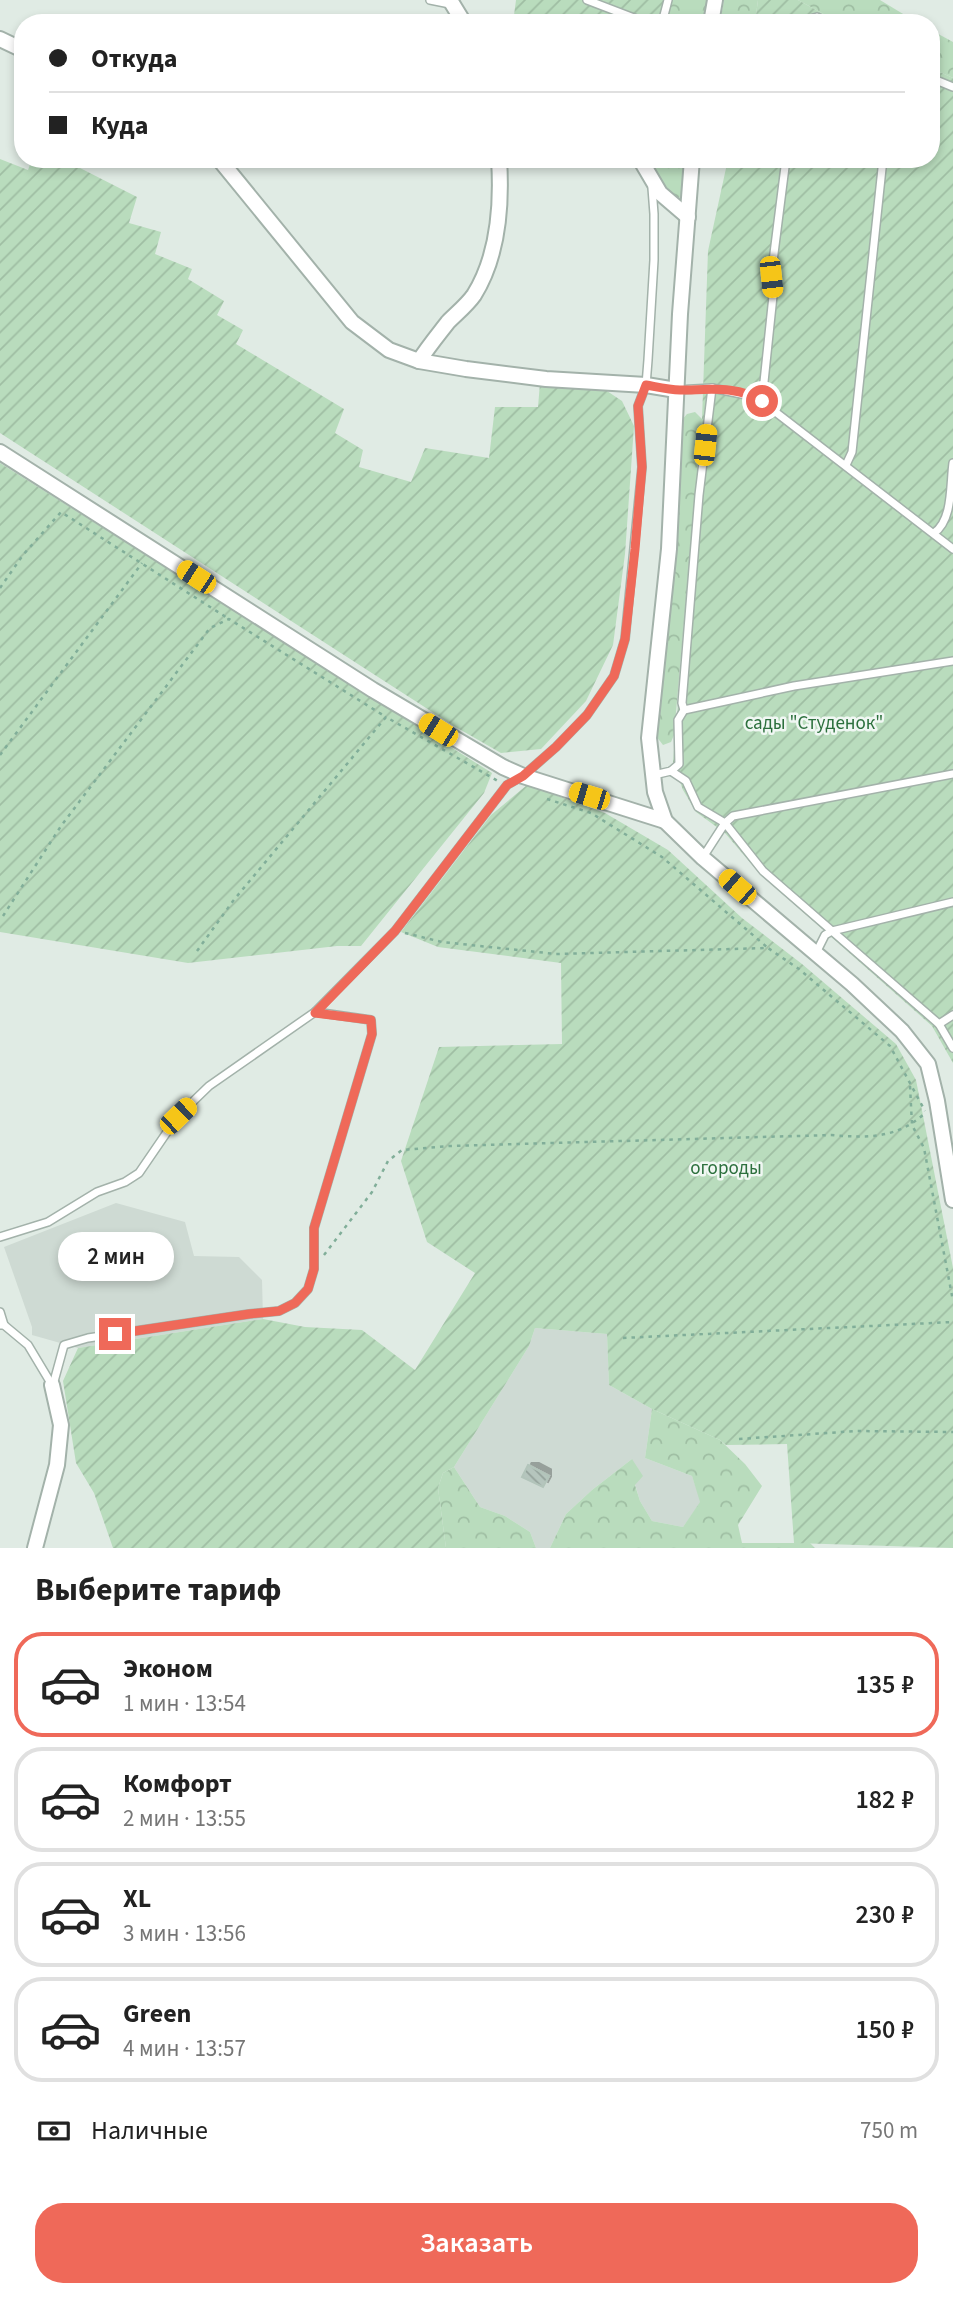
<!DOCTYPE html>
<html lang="ru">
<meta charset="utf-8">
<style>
:root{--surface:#fff;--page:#f2f2f2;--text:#222;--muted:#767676;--line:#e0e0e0;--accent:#ef6959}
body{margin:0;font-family:"Source Sans 3",sans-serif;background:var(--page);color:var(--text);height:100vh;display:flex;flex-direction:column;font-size:26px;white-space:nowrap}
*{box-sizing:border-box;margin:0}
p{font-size:23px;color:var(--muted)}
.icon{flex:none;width:38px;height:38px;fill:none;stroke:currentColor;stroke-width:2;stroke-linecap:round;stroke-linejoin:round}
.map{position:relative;height:1548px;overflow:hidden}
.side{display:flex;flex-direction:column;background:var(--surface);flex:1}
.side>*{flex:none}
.guide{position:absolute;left:14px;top:14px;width:926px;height:154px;border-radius:28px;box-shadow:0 4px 10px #0003;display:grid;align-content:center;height:154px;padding:0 35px;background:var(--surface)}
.end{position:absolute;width:32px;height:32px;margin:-16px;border:9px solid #ef6959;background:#fff;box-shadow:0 0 0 4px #fff}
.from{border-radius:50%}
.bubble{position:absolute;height:49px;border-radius:24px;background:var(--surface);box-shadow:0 4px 10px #0003;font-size:23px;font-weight:600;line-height:49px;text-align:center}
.car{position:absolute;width:21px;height:42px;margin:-21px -10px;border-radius:9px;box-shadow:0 0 5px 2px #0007;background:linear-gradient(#f5c518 24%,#345 0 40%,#f5c518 0 76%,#345 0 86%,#f5c518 0)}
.guide b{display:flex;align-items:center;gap:24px;height:66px;font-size:26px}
.guide b+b{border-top:2px solid var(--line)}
.guide i{width:18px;height:18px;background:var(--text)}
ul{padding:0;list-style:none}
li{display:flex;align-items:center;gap:21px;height:105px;margin:0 14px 10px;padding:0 21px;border:4px solid var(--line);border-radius:28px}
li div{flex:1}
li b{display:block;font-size:26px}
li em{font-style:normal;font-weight:600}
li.selected{border-color:var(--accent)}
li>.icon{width:63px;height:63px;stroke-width:1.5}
h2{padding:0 35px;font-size:32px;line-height:84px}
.pay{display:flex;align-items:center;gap:18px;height:77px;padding:0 35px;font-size:26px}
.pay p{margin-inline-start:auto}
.action{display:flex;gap:14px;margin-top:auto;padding:14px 35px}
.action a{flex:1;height:80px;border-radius:28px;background:var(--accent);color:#fff;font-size:28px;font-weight:600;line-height:80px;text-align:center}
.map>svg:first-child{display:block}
.built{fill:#cedad3}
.forest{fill:url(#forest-crowns)}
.garden{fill:url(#garden-furrows)}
.building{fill:url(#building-back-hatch);stroke:#b2c4ba;stroke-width:2;filter:url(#shadow)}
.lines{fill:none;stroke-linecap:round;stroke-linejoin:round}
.lane-casing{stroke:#a3b2aa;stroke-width:10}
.street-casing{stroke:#a3b2aa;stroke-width:18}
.path{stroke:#81ae99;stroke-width:2.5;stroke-dasharray:3.5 5;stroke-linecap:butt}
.lane{stroke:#fff;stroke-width:7}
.street{stroke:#fff;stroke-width:14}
.route{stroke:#ef6959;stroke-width:9}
.labels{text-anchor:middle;stroke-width:5;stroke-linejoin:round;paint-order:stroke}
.park-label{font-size:19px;fill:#2c703d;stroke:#f0f7f3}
</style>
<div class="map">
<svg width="953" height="1548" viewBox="0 0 953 1548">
<defs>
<pattern id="forest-crowns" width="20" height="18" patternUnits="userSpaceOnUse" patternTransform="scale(1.75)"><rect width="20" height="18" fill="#b9dcbd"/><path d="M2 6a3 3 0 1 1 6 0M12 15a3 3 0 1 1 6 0" fill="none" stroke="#9fbea3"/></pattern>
<pattern id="garden-furrows" width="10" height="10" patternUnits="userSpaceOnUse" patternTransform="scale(1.75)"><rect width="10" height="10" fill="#b9dcbd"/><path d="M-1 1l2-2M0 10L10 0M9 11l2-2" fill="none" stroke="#9fbea3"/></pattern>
<pattern id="building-back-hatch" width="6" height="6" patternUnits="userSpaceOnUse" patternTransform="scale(1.75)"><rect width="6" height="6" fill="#b5c5bd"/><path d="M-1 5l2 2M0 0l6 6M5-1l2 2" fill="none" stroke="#93a19a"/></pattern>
<filter id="shadow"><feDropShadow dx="5" dy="-5" stdDeviation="0" flood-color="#0004"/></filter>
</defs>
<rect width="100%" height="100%" fill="#e0ebe4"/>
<!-- built -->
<g class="built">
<path d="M116 1203 185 1222 194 1256 239 1257 262 1280 263 1319 78 1348 32 1335V1327L4 1247Z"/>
<path d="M535 1328 607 1334 609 1385 652 1409 645 1458 692 1476 701 1502 683 1527 652 1521 640 1501 635 1484 632 1459 592 1490 566 1514 550 1548H536L530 1532 505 1516 480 1507 454 1467 529 1346Z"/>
</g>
<!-- forest -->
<g class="forest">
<path d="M672 0H707L704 23H666Z"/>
<path d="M724 0H758L755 23H720Z"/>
<path d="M798 0H880L918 23H840Z"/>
<path d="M931 30 953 42V78L931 68Z"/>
<path d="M648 159H684L682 198 673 197 663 185Z"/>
<path d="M695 412 702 419 674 735 671 742 663 745 656 736 681 421 687 414Z"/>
<path d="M652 1409 720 1440 745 1464 762 1486 738 1525 742 1543H810L815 1548H550L566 1514 592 1490 632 1459 643 1476 635 1485 640 1501 652 1521 683 1527 700 1502 692 1476 645 1458Z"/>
<path d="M454 1467 480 1507 505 1516 530 1532 536 1548H446L438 1488 443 1473Z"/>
</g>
<!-- garden -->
<g class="garden">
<path d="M516 0H672L666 23H513Z"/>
<path d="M758 0H798L840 23H755Z"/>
<path d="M931 68 953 78V1063L932 1026 759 873 725 833 696 812 683 790 673 762 702 419 708 251 728 159H931Z"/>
<path d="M0 159 28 170 32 159H57L80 168 137 197 129 223 161 232 155 254 192 269 188 279 224 301 217 315 243 330 236 344 344 409 335 433 363 450 359 467 411 482 425 448 489 458 495 407H538L540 383 604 389 622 401 634 426 625 554 613 645 586 701 541 749 501 753 454 726 0 433Z"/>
<path d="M0 463 492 773 484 793 361 946H337L188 963 0 932Z"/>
<path d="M527 785 605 813 668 850 742 918 802 964 896 1044 916 1080 953 1268V1548L794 1543 787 1444 726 1445 720 1440 652 1409 609 1385 607 1334 535 1328 529 1346 454 1467 443 1473 438 1488 446 1548H113L94 1493 76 1463 63 1381 78 1348 263 1319 305 1327 362 1330 415 1370 475 1273 427 1242 401 1161 439 1047 562 1044 561 963 438 947 401 932 491 815Z"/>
</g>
<!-- building -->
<path class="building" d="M528 1465 549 1476 543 1487 522 1477Z"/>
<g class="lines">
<defs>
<g id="lane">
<path d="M430 0 450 4"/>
<path d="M587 0 647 23"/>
<path d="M662 23 668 0"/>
<path d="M808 23 810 19 817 17 828 23"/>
<path d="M931 78 953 87"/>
<path d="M676 390 712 388 756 397 953 549"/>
<path d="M762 401 773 296 771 277 786 159"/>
<path d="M846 465 852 452 883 159"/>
<path d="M934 533C953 520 950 485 953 463"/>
<path d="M684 710 682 703 699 495 712 388"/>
<path d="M671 771 686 781 698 807 725 823 733 816 953 774"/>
<path d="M654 775 671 771 679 764 678 720 684 710 794 686 953 661"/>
<path d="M703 857 725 823 763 871 939 1024 953 1048"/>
<path d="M816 953 825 935 832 931 953 902"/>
<path d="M939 1024 953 1015"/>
<path d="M0 1237 48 1222 97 1192 125 1182 139 1173 178 1116 209 1086 315 1012 395 931 507 785 523 776 556 747 587 715 614 676 625 639 642 467 638 406 646 385 648 360 654 260V214L652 188"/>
<path d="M0 1312 4 1325"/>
<path d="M0 1325H4L28 1345 52 1385"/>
<path d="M53 1385 64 1345 88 1338 249 1314 279 1311 295 1303 308 1289 314 1269V1228L372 1034 371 1020 315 1012"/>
</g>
<g id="street">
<path d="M450 0 464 23"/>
<path d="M711 23 715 0"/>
<path d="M0 39 23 50"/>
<path d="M219 159 352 322 389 350 419 361 466 369 546 379 646 385 676 390"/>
<path d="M640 159 660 193 688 217"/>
<path d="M692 159 680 314 669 549 649 738 655 792 665 821 703 858 852 984 902 1031 928 1064 937 1101 953 1200"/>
<path d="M419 361C428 347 438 335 448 322 457 313 467 305 474 295 499 255 502 205 499 159"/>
<path d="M0 452 373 690 503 767 523 776 665 821"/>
<path d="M35 1548 57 1465 61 1425 52 1385"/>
</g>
</defs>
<!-- lane casing -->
<use href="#lane" class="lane-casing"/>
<!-- street casing -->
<use href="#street" class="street-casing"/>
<!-- path -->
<g class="path">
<path d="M0 588 23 555 61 512 229 619"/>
<path d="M0 755 142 563"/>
<path d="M547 799 591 813 662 857 768 948"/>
<path d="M3 916 61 826 210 628 229 619 386 717"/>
<path d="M405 933 442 942 556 954 768 948 799 969 890 1046 925 1111"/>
<path d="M197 951 233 901 386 717 498 781"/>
<path d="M910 1086 912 1125 924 1148 953 1301"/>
<path d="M324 1255 372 1192 388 1161 402 1150 449 1146 831 1135C867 1138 897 1139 925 1113"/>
<path d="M623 1338 953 1322"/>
<path d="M739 1439 857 1431 953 1432"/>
</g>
<!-- lane -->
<use href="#lane" class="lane"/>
<!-- street -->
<use href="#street" class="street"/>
</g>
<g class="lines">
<!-- route -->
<path class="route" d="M115 1334 249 1314 279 1311 295 1303 308 1289 314 1269V1228L372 1034 371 1020 315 1013 395 931 507 785 523 776 556 747 587 715 614 676 625 639 635 549 642 467 638 406 646 385C657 387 669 390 680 390 708 390 737 385 762 401"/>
</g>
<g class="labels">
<!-- park labels -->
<g class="park-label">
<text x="814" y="729">сады "Студенок"</text>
<text x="726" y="1174">огороды</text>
</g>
</g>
</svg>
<i class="end from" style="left:762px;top:401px"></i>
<i class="end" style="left:115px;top:1334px"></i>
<div class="bubble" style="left:58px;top:1232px;width:116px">2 мин</div>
<i class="car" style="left:771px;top:277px;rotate:174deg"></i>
<i class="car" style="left:705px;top:445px;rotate:6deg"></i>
<i class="car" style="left:196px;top:577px;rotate:303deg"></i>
<i class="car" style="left:438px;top:730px;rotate:302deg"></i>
<i class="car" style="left:589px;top:796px;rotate:287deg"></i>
<i class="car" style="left:737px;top:887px;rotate:311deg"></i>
<i class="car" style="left:178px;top:1116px;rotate:46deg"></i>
<div class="guide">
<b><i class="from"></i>Откуда</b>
<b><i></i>Куда</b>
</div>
</div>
<section class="side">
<h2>Выберите тариф</h2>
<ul>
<li class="selected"><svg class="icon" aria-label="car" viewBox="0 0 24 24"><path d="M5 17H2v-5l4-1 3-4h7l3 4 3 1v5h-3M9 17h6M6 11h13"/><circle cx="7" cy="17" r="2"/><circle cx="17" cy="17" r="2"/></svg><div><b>Эконом</b><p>1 мин · 13:54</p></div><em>135 ₽</em></li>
<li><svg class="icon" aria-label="car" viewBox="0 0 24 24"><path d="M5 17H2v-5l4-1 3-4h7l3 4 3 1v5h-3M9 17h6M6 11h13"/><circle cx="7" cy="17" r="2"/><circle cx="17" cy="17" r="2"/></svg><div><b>Комфорт</b><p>2 мин · 13:55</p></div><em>182 ₽</em></li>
<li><svg class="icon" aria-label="car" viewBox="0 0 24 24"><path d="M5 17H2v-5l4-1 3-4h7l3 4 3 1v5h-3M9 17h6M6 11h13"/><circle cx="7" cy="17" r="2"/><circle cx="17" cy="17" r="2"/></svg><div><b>XL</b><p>3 мин · 13:56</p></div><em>230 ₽</em></li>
<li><svg class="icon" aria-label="car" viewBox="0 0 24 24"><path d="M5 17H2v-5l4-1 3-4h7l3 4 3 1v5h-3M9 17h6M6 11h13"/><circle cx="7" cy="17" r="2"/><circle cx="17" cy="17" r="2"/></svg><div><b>Green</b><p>4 мин · 13:57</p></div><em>150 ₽</em></li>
</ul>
<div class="pay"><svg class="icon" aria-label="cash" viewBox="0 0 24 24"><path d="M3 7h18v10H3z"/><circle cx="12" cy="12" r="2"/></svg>Наличные<p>750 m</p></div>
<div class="action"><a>Заказать</a></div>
</section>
